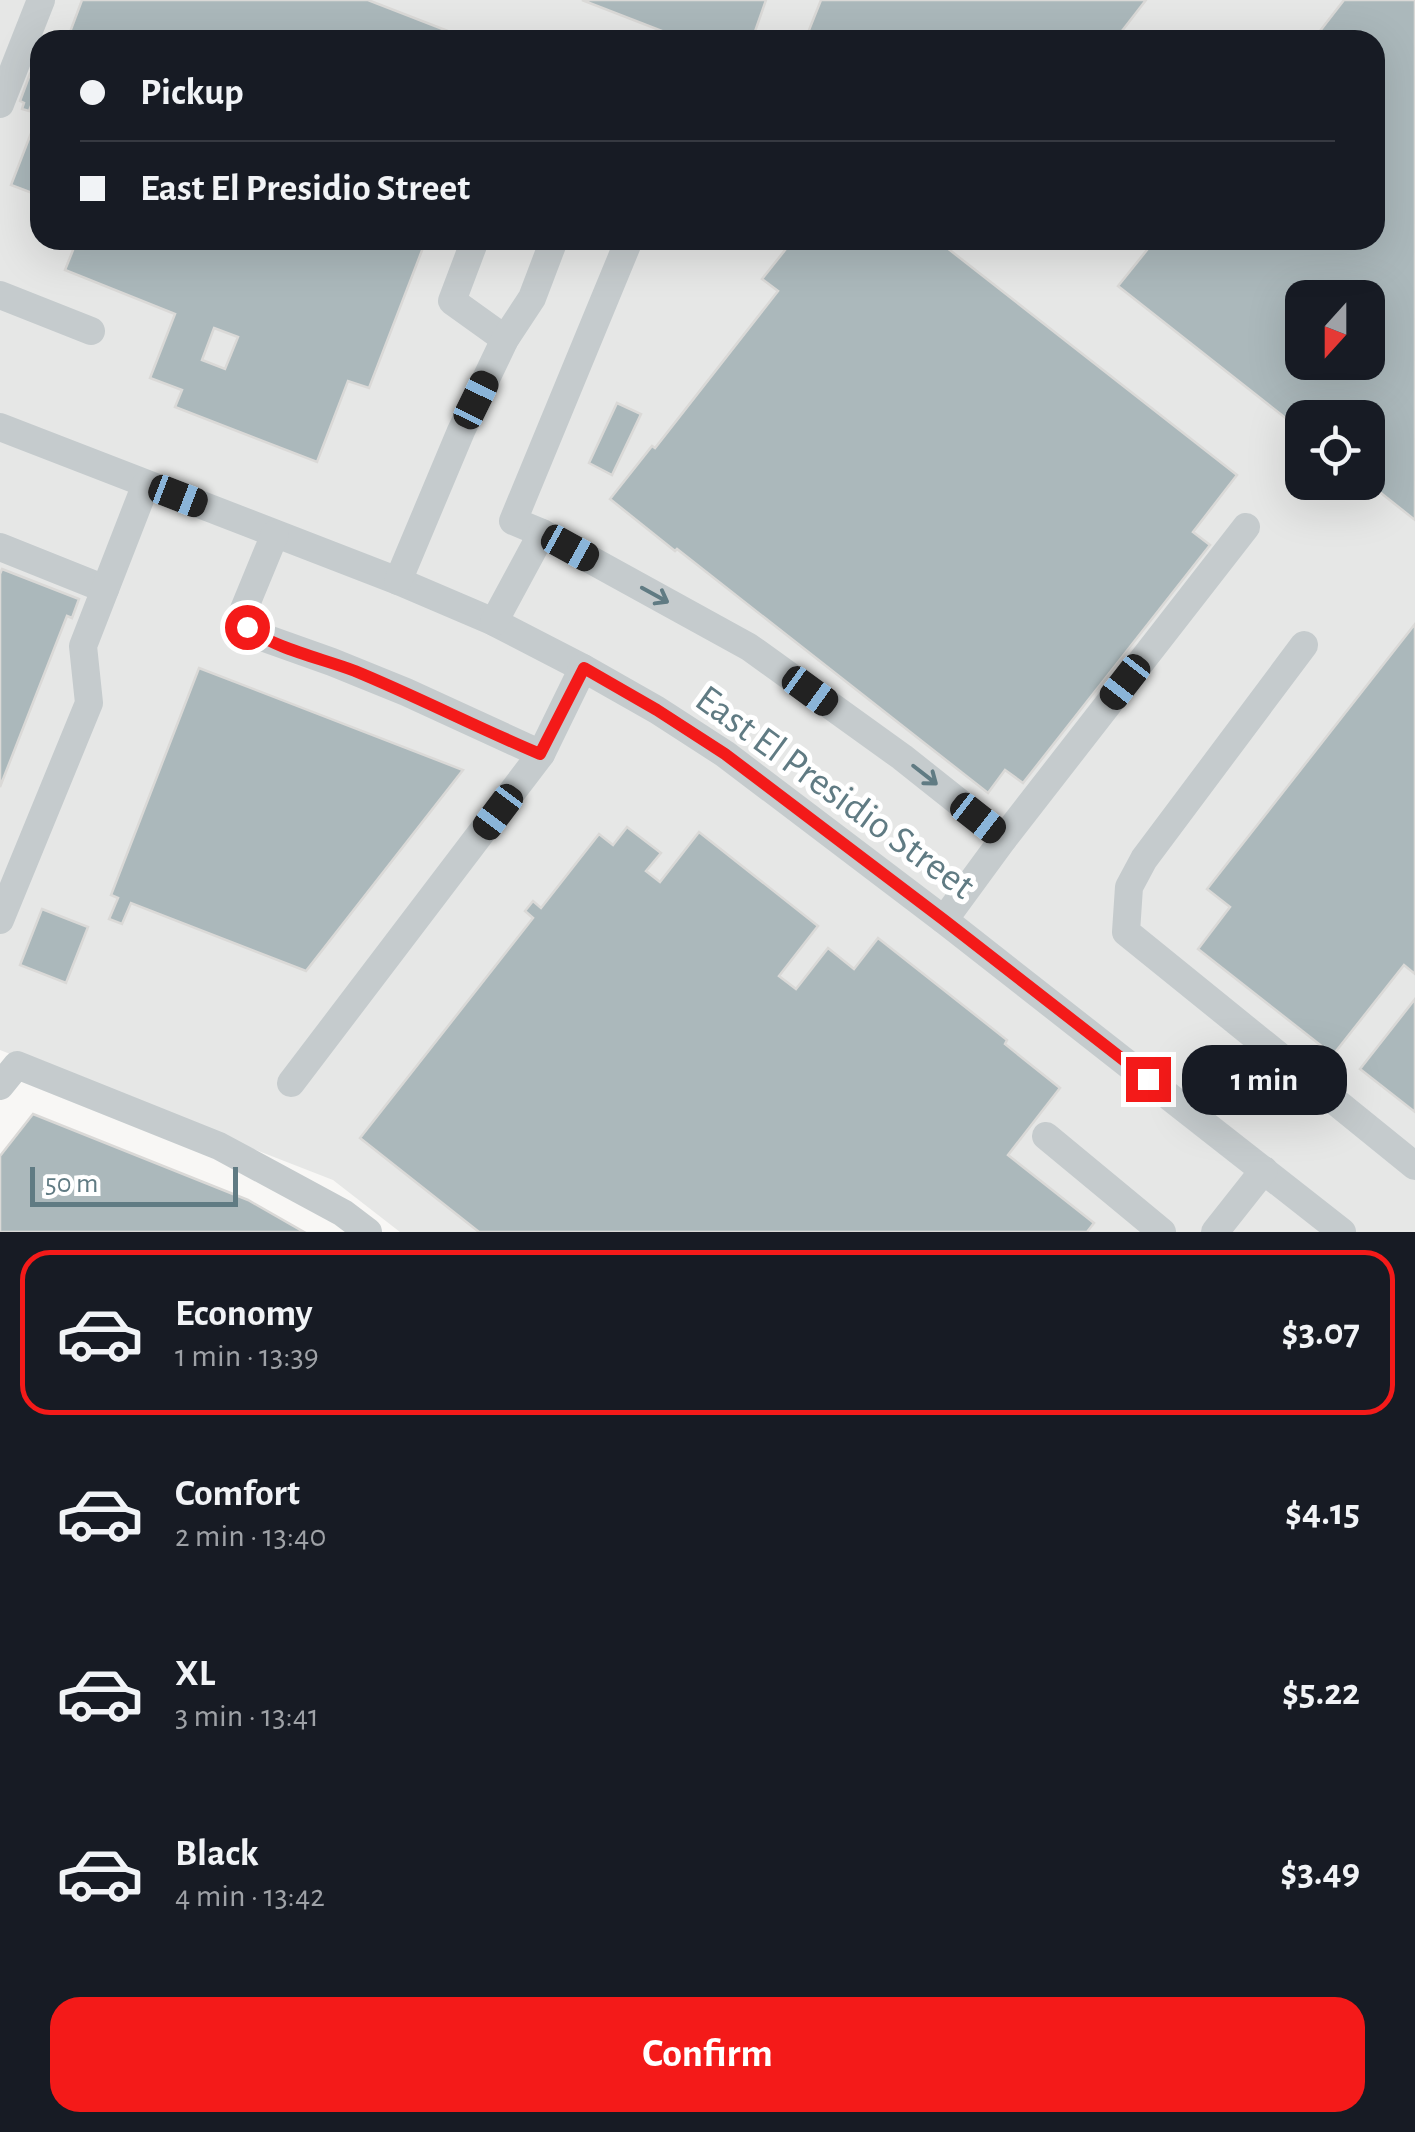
<!DOCTYPE html>
<meta charset="utf-8">
<style>
:root{--surface:#171b24;--page:#20242c;--text:#f1f3f6;--muted:#9ea1a6;--line:#363941;--accent:#f41a19}
body{margin:0;font-family:"Alegreya Sans",sans-serif;background:var(--page);color:var(--text);height:100vh;display:flex;flex-direction:column;font-size:38px;white-space:nowrap}
*{box-sizing:border-box;margin:0}
p{font-size:32px;color:var(--muted)}
.icon{flex:none;width:55px;height:55px;fill:none;stroke:currentColor;stroke-width:2;stroke-linecap:round;stroke-linejoin:round}
.map{position:relative;height:1232px;overflow:hidden}
.side{display:flex;flex-direction:column;background:var(--surface);flex:1}
.side>*{flex:none}
.hud{position:absolute;left:30px;top:30px;width:1355px;height:220px;border-radius:30px;box-shadow:0 10px 40px #0002;display:grid;align-content:center;height:220px;padding:0 50px;background:var(--surface)}
.needle{width:65px;rotate:201deg}
.controls{position:absolute;left:1285px;top:280px;display:grid;gap:20px}
.controls a{display:grid;place-items:center;width:100px;height:100px;border-radius:20px;background:var(--surface);box-shadow:0 10px 40px #0002;font-size:50px}
.scale{position:absolute;left:30px;bottom:25px;width:208px;box-sizing:border-box;padding-left:10px;border:5px solid #607b83;border-top:0;font-size:28px;line-height:35px;white-space:nowrap;color:#607b83;-webkit-text-stroke:8px #fff;paint-order:stroke}
.end{position:absolute;width:45px;height:45px;margin:-22px;border:12px solid #f41a19;background:#fff;box-shadow:0 0 0 5px #fff}
.from{border-radius:50%}
.bubble{position:absolute;height:70px;border-radius:30px;background:var(--surface);box-shadow:0 10px 40px #0002;font-size:32px;font-weight:600;line-height:70px;text-align:center}
.car{position:absolute;width:30px;height:60px;margin:-30px -15px;border-radius:12px;box-shadow:0 0 8px 2px #0007;background:linear-gradient(#222 24%,#8ab4d8 0 40%,#222 0 76%,#8ab4d8 0 86%,#222 0)}
.hud b{display:flex;align-items:center;gap:35px;height:95px;font-size:38px}
.hud b+b{border-top:2px solid var(--line)}
.hud i{width:25px;height:25px;background:var(--text)}
ul{padding:18px 0 0;list-style:none}
li{display:flex;align-items:center;gap:30px;height:165px;margin:0 20px 15px;padding:0 30px;border:5px solid transparent;border-radius:30px}
li div{flex:1}
li b{display:block;font-size:38px}
li em{font-style:normal;font-weight:600}
li.active{border-color:var(--accent)}
li>.icon{width:90px;height:90px;stroke-width:1.5}
.button{display:flex;gap:20px;margin-top:auto;padding:20px 50px}
.button a{flex:1;height:115px;border-radius:30px;background:var(--accent);color:#fff;font-size:40px;font-weight:600;line-height:115px;text-align:center}
.map>svg:first-child{display:block}
.built{fill:#e6e7e6;fill-rule:evenodd}
.building{fill:#abb8bb;stroke:#dad9d7;stroke-width:2.5;fill-rule:evenodd}
.lines{fill:none;stroke-linecap:round;stroke-linejoin:round}
.minor{stroke:#c5cbcd;stroke-width:28}
.oneway{stroke:#607b83}
.route{stroke:#f41a19;stroke-width:12}
.labels{text-anchor:middle;stroke-width:10;stroke-linejoin:round;paint-order:stroke}
.street-label{font-size:40px;fill:#607b83;stroke:#fff}
</style>
<div class="map">
<svg width="1415" height="1232" viewBox="0 0 1415 1232">
<rect width="100%" height="100%" fill="#f8f7f5"/>
<!-- built -->
<path class="built" d="M0 0H1415V1232H400L333 1180 0 1050ZM40 40H1375V240H40ZM1302 298H1368V362H1302ZM1302 418H1368V482H1302Z"/>
<!-- building -->
<g class="building">
<path d="M82 0H368L471 40H67Z"/>
<path d="M582 0H766L752 40H733L722 36 720 40H685Z"/>
<path d="M821 0H1146L1115 40H805Z"/>
<path d="M1344 0H1415V520L1367 482 1368 418H1302V431L1118 286 1155 240H1375V40H1313ZM1302 298H1368V362H1302Z"/>
<path d="M30 74 40 78V110L31 106 29 111 22 109 24 103 20 101Z"/>
<path d="M40 110V196L11 185Z"/>
<path d="M77 240H426L369 388 348 381 317 462 175 407 182 390 150 378 175 314 65 270ZM214 328 238 337 225 369 202 360Z"/>
<path d="M793 240H937L1237 475 1193 532 1210 545 1023 783 1005 770 988 793 677 549 675 551 610 499 652 446 655 448 778 291 762 279Z"/>
<path d="M617 403 641 414 612 475 589 463Z"/>
<path d="M2 569 79 599 72 618 67 616 0 787V574Z"/>
<path d="M1415 624V974L1404 965 1333 1055 1198 949 1230 907 1207 889Z"/>
<path d="M199 668 463 770 306 971 131 903 122 924 109 919 118 898 111 895Z"/>
<path d="M627 827 661 853 646 871 660 882 699 832 818 926 779 976 796 989 828 948 854 969 878 938 1007 1040 1005 1044 1060 1088 1008 1155 1094 1223 1087 1232H479L360 1138 533 918 525 911 533 901 541 908 599 834 613 845Z"/>
<path d="M42 909 88 927 66 983 20 965Z"/>
<path d="M1415 999V1112L1360 1069Z"/>
<path d="M33 1114 248 1200 304 1232H0V1156Z"/>
</g>
<g class="lines">
<!-- minor -->
<g class="minor">
<path d="M0 104 41 0"/>
<path d="M475 240 452 301 505 339"/>
<path d="M0 295 91 331"/>
<path d="M0 427 398 581 494 622 583 668 657 710 725 754 944 920 1342 1232"/>
<path d="M542 533 513 521 629 240"/>
<path d="M275 534 242 614 247 627 259 636 332 662 406 692 541 754"/>
<path d="M0 547 105 589"/>
<path d="M398 581 461 431 505 339 532 298 554 240"/>
<path d="M494 622 542 533 749 647 902 757 1004 838"/>
<path d="M1304 645 1144 859 1129 887 1126 932 1415 1166"/>
<path d="M0 920 89 703 83 646 146 484"/>
<path d="M944 920 1004 838 1246 527"/>
<path d="M291 1083 541 754 583 668"/>
<path d="M0 1086 17 1065 219 1146 343 1213 368 1232"/>
<path d="M1046 1136 1162 1232"/>
<path d="M1215 1232 1264 1170"/>
</g>
</g>
<!-- one-way arrows -->
<defs><path id="oneway-shaft" d="M-6 0H5M1.5-3L5.5 0L1.5 3" fill="none" stroke-width="1.6" stroke-linecap="round" stroke-linejoin="round" transform="scale(2.5)"/></defs>
<g class="oneway">
<use href="#oneway-shaft" transform="translate(655 595) rotate(29)"/>
<use href="#oneway-shaft" transform="translate(925 775) rotate(38)"/>
</g>
<g class="lines">
<!-- route -->
<path class="route" d="M247 627C275 649 321 658 355 671 418 697 478 728 540 754L584 668 657 710 725 754 944 920 1148 1079"/>
</g>
<g class="labels">
<!-- street labels -->
<g class="street-label">
<text transform="translate(836 791) rotate(36)" y="14">East El Presidio Street</text>
</g>
</g>
</svg>
<div class="controls">
<a><svg class="needle" viewBox="-14 -14 28 28"><path d="M0-13l5 13h-10z" fill="#e53935"/><path d="M0 13l5-13h-10z" fill="#9ea1a6"/></svg></a>
<a><svg class="icon" aria-label="locate" viewBox="0 0 24 24"><circle cx="12" cy="12" r="6"/><path d="M12 2v4M12 18v4M2 12h4M18 12h4"/></svg></a>
</div>
<div class="scale">50 m</div>
<i class="end from" style="left:247px;top:627px"></i>
<i class="end" style="left:1148px;top:1079px"></i>
<div class="bubble" style="left:1182px;top:1045px;width:165px">1 min</div>
<i class="car" style="left:476px;top:400px;rotate:26deg"></i>
<i class="car" style="left:178px;top:496px;rotate:111deg"></i>
<i class="car" style="left:570px;top:548px;rotate:119deg"></i>
<i class="car" style="left:1125px;top:682px;rotate:218deg"></i>
<i class="car" style="left:810px;top:691px;rotate:126deg"></i>
<i class="car" style="left:498px;top:812px;rotate:217deg"></i>
<i class="car" style="left:978px;top:818px;rotate:128deg"></i>
<div class="hud">
<b><i class="from"></i>Pickup</b>
<b><i></i>East El Presidio Street</b>
</div>
</div>
<section class="side">
<ul>
<li class="active"><svg class="icon" aria-label="car" viewBox="0 0 24 24"><path d="M5 17H2v-5l4-1 3-4h7l3 4 3 1v5h-3M9 17h6M6 11h13"/><circle cx="7" cy="17" r="2"/><circle cx="17" cy="17" r="2"/></svg><div><b>Economy</b><p>1 min · 13:39</p></div><em>$3.07</em></li>
<li><svg class="icon" aria-label="car" viewBox="0 0 24 24"><path d="M5 17H2v-5l4-1 3-4h7l3 4 3 1v5h-3M9 17h6M6 11h13"/><circle cx="7" cy="17" r="2"/><circle cx="17" cy="17" r="2"/></svg><div><b>Comfort</b><p>2 min · 13:40</p></div><em>$4.15</em></li>
<li><svg class="icon" aria-label="car" viewBox="0 0 24 24"><path d="M5 17H2v-5l4-1 3-4h7l3 4 3 1v5h-3M9 17h6M6 11h13"/><circle cx="7" cy="17" r="2"/><circle cx="17" cy="17" r="2"/></svg><div><b>XL</b><p>3 min · 13:41</p></div><em>$5.22</em></li>
<li><svg class="icon" aria-label="car" viewBox="0 0 24 24"><path d="M5 17H2v-5l4-1 3-4h7l3 4 3 1v5h-3M9 17h6M6 11h13"/><circle cx="7" cy="17" r="2"/><circle cx="17" cy="17" r="2"/></svg><div><b>Black</b><p>4 min · 13:42</p></div><em>$3.49</em></li>
</ul>
<div class="button"><a>Confirm</a></div>
</section>
